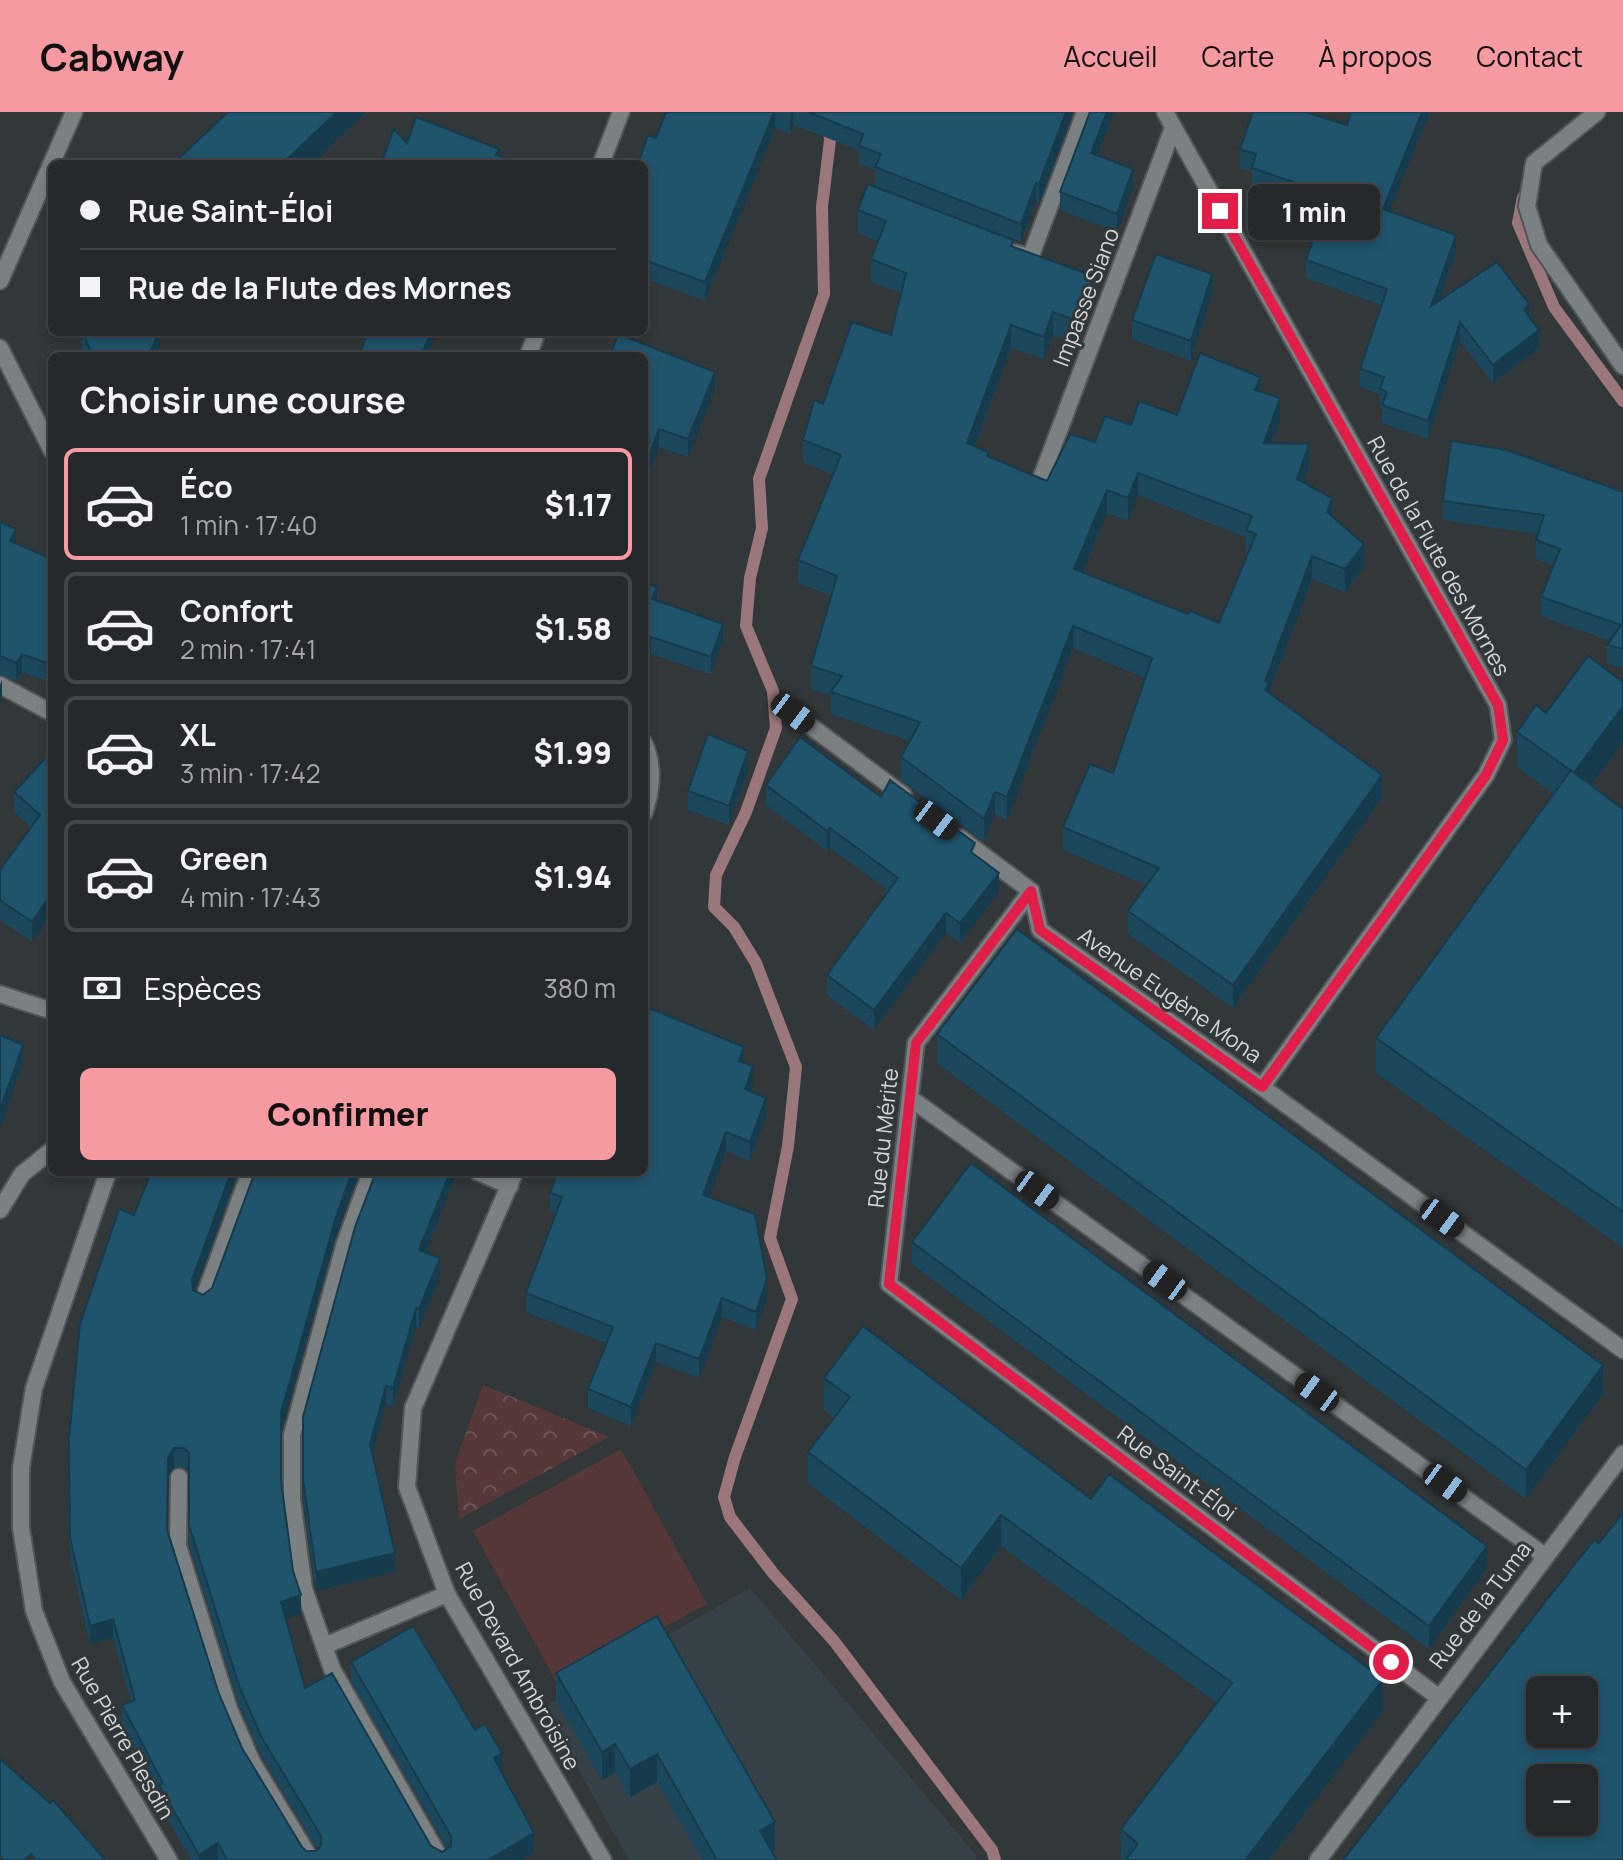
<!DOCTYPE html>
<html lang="fr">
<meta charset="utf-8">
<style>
:root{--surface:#26292b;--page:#2e3133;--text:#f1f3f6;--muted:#a4a6a9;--line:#424547;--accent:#f49aa0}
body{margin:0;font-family:Manrope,sans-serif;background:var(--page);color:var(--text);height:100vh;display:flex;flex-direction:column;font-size:30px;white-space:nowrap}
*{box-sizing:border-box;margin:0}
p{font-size:26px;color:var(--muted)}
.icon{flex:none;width:44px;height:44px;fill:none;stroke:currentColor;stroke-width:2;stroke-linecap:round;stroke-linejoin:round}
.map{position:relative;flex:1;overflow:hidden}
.panel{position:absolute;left:48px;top:240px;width:600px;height:824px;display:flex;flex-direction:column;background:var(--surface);border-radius:12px;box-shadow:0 4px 12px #0003,0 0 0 2px var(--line)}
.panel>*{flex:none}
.banner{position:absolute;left:48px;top:48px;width:600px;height:176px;border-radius:12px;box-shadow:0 4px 12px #0003,0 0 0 2px var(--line);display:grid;align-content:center;height:176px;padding:0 32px;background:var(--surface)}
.fabs{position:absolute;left:1526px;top:1564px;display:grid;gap:16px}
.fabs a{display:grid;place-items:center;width:72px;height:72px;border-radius:12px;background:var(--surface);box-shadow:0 4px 12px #0003,0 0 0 2px var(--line);font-size:40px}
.end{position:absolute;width:36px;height:36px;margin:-18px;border:10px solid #e11d48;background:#fff;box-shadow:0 0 0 4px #fff}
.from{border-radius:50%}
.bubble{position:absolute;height:56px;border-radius:12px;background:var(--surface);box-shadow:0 4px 12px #0003,0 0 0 2px var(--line);font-size:26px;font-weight:800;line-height:56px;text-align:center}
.car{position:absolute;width:24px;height:48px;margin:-24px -12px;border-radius:10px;box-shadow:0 0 6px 2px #0007;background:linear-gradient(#222 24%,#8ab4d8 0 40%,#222 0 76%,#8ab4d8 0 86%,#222 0)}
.banner b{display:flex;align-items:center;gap:28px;height:76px;font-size:30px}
.banner b+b{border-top:2px solid var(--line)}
.banner i{width:20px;height:20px;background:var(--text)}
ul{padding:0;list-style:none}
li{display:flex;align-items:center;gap:24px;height:112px;margin:0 16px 12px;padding:0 16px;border:4px solid var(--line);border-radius:12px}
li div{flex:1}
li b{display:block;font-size:30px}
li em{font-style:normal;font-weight:800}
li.current{border-color:var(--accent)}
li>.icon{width:72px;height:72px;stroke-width:1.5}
h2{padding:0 32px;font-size:36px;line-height:96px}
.pay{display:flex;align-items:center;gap:20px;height:88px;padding:0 32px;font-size:30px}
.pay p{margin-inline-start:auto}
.primary-button{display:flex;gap:16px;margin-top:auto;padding:16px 32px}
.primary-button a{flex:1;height:92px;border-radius:12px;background:var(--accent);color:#111;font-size:32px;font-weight:800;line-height:92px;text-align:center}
header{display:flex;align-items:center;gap:48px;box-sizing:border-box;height:112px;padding:0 40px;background:var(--accent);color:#111}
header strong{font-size:38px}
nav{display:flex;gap:44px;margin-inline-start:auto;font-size:28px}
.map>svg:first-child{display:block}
.built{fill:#374248}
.grass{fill:#563839}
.forest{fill:url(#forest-crowns)}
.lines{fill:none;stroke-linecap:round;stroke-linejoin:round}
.stream{stroke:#9a777a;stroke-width:12}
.lane-casing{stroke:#515557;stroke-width:20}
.street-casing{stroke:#515557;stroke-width:20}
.lane{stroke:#7b8083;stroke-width:16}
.street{stroke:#7b8083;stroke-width:16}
.wall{fill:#1c485e;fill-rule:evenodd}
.shaded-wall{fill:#163b4c}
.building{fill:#20546d;stroke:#163b4c;stroke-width:2;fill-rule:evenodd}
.route{stroke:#e11d48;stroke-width:10}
.labels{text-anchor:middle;stroke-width:6;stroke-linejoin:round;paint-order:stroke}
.street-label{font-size:22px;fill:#d2d5d7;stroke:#323739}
</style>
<header>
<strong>Cabway</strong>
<nav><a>Accueil</a><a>Carte</a><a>À propos</a><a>Contact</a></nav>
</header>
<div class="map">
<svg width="1623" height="1748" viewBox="0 0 1623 1748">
<defs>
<pattern id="forest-crowns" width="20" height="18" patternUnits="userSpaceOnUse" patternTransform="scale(2)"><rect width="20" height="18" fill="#563839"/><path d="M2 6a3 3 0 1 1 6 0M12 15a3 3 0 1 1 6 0" fill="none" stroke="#6d5455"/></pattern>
</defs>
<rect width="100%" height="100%" fill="#323739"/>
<!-- built -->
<path class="built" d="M750 1476 976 1743V1748H629L543 1595Z"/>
<!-- grass -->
<path class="grass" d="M621 1337 707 1492 558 1573 473 1419Z"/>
<!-- forest -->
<path class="forest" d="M483 1273 609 1325 459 1407 455 1352Z"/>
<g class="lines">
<!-- stream -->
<g class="stream">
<path d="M827 0 830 28 822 95 824 182 759 367 762 416 750 466 746 514 773 579 776 616 746 700 716 763 714 795 734 815 756 851 796 955 788 1034 770 1126 792 1187 735 1345 724 1385 730 1405 773 1461 834 1529 992 1738 995 1748"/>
<path d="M1523 85 1518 111 1554 195 1623 289"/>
</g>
<defs>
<path id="lane" d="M0 1098 22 1062 52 1038"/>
<g id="street">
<path d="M1165 0 1498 593 1503 628 1486 663 1262 975"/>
<path d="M1597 0 1534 51 1527 94 1539 133 1623 254"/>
<path d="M601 52 621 0"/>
<path d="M1016 141 1030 146 1085 0"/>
<path d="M0 169 74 0"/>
<path d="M0 236 52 339"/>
<path d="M528 244 537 220"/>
<path d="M1040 369 1173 16"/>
<path d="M0 573 52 601"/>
<path d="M793 601 903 683"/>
<path d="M644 631C654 654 652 678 644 701"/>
<path d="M960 726 1031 779 1040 818 1262 975 1623 1238"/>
<path d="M1031 779 916 931 889 1172 1438 1585"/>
<path d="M0 882 52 899"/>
<path d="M910 986 1545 1444"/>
<path d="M108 1060 34 1276 21 1356V1416L34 1499 62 1570 169 1748"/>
<path d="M371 1060 345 1131 292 1323V1387L304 1477 332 1557 441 1748"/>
<path d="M478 1060 510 1074"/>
<path d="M515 1060 413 1296 407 1375 447 1482 603 1748"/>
<path d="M202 1191 250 1060"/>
<path d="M179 1365 178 1434 229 1597 252 1650 311 1748"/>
<path d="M324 1534 447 1482"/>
<path d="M1318 1748 1623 1342"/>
</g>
</defs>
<!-- lane casing -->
<use href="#lane" class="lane-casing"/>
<!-- street casing -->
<use href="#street" class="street-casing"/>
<!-- lane -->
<use href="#lane" class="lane"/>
<!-- street -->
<use href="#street" class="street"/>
</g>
<!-- wall -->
<g class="wall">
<path d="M666 0H1073L1039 91 1036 89 1021 130 875 74V58L859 52V38L793 13 790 22 775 16 705 189 644 166V52Z"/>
<path d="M1351 0H1430L1389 99 1456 142 1440 188 1529 205 1539 236 1493 271 1460 229 1428 327 1382 311V296L1380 295V282L1360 275V257L1381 193 1306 166V148L1323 99 1252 74V59L1240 56V37L1347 13Z"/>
<path d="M1098 43 1133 75 1117 120 1060 98V80Z"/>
<path d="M858 98 1013 135 1093 187 1077 232 1053 223 1044 247 1011 236 975 334 988 345 1047 369 1095 330 1131 313 1177 303 1260 279 1280 309 1272 331 1309 355 1304 370 1332 404 1364 455 1345 480 1312 467 1269 582 1382 685 1233 896 1128 822V799L1147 773 1063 738V715L1113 661 1145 566 1073 536 1007 708 995 702 984 730 901 668V645L910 629 831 602V583L811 577V554L831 484 798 471V448L833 363 803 350V328L823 292 891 223 901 181 871 170V147L878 129 858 121ZM1138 383 1246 425V441L1248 442 1219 511 1188 502 1083 460 1107 401 1128 409Z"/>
<path d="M1212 182 1191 249 1132 227V208Z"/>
<path d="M82 220H160V237L157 244H84L82 240Z"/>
<path d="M644 244 715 277 688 345 659 335 644 375Z"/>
<path d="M1623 380V556L1607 552V533L1610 529 1541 504V485L1554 454 1536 447V428L1538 422 1443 408V389Z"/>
<path d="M0 410 16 431 52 447V571L22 560 16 569 0 562Z"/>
<path d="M657 489 723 529 711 562 651 542 644 555Z"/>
<path d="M1623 570V630L1591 673 1623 697V1136L1376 961V926L1554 682 1517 655V620L1546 601Z"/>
<path d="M52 639 32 830 0 808V758L31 715 14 700V680Z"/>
<path d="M748 658 729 713 688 698V679Z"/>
<path d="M766 673 881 685 975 743 999 780 960 831 946 821 874 918 827 883V863L889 779 830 736 827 739 766 693Z"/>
<path d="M937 922 1603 1282 1526 1387 937 951Z"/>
<path d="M744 951 753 973 750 979 766 1005 750 1049 726 1039 709 1085 767 1186 756 1218 722 1205 699 1266 656 1250 631 1314 588 1296V1277L606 1231 526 1200V1181L556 1102 550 1099V1081Z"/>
<path d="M151 1060H238L195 1179 203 1183 212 1176 255 1060H359L335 1127 281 1320V1370L293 1459 301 1502 286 1507 305 1576 431 1734 442 1740 447 1736 351 1569V1550L475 1618 502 1660 534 1740 521 1748H191L159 1692V1683L122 1612V1593L131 1590 113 1526 90 1533 70 1445 69 1327 134 1103ZM174 1355H184L189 1360V1432L239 1593 262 1645 317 1737 316 1739H306L302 1735 242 1636 219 1582 168 1418V1365Z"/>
<path d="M376 1060H457L425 1141 440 1165 419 1216 416 1215 393 1295 386 1293 372 1342 395 1460 316 1479 303 1386V1305Z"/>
<path d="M912 1130 1487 1456 1429 1537 912 1152Z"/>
<path d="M824 1266 1091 1387 1383 1599 1269 1748H1121V1717L1217 1591 1001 1434 961 1488 808 1371V1340L834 1305 824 1298Z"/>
<path d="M556 1561 775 1738 772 1739 777 1748H702L657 1670 630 1685 615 1660 602 1668 556 1589Z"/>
</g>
<!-- shaded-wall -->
<g class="shaded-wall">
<path d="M337 0H365V2L312 52H282Z"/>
<path d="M774 0H775V16L705 189V170Z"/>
<path d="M791 0H793V13L790 22V4Z"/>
<path d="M1066 0H1073L1039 91V72Z"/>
<path d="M1107 0H1114L1091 59V41Z"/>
<path d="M1422 0H1430L1383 115V97Z"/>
<path d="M1133 57V75L1117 120V102Z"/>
<path d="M1036 71V89L1021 130V112Z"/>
<path d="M1456 123V142L1431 212V194Z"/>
<path d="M1212 162V182L1191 249V229Z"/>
<path d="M1093 164V187L1077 232V209Z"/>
<path d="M1529 192V210L1524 198Z"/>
<path d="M1053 200V223L1044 247V225Z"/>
<path d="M1460 210V229L1428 327V309Z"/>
<path d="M1011 213V236L967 354V331Z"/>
<path d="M1539 218V236L1493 271V253Z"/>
<path d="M159 220H160V237L157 244H147Z"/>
<path d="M431 220H437L427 244H421Z"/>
<path d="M715 260V277L688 345V327Z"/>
<path d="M1260 265V288L1255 278Z"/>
<path d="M1280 286V309L1264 354V331Z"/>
<path d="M659 317V335L644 375V357Z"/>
<path d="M1309 332V355L1297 389V367Z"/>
<path d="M1138 361V383L1128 409V386Z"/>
<path d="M1107 378V401L1074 480V457Z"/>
<path d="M1332 386V409L1327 400Z"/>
<path d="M16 417V435L10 429Z"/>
<path d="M1364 432V455L1345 480V457Z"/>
<path d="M1312 444V467L1269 581 1265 601V569Z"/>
<path d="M657 475V493L652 487Z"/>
<path d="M723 512V529L711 562V545Z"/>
<path d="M1073 514V536L1007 708V685Z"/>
<path d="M651 525V542L644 555V537Z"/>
<path d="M22 542V560L16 569V551Z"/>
<path d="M2 568V586L0 591V573Z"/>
<path d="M1623 594V630L1574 696V661Z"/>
<path d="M748 639V658L729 713V694Z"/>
<path d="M1382 663V685L1233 896V873Z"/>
<path d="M995 680V702L984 730V707Z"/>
<path d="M830 716V736L827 739V719Z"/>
<path d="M999 761V780L960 831V811Z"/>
<path d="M52 781V801L32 830V810Z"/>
<path d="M946 801V821L874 918V898Z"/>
<path d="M23 933V951L0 1017V998Z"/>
<path d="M744 935V954L739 949Z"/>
<path d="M753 954V973L745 996V977Z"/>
<path d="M766 986V1005L750 1049V1030Z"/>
<path d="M726 1020V1039L703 1102V1083Z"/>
<path d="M231 1060H238L192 1187V1168Z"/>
<path d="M352 1060H359L335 1127 281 1320V1301L335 1108Z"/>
<path d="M450 1060H457L419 1157V1138Z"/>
<path d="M440 1146V1165L419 1216V1197Z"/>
<path d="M767 1167V1186L756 1218V1200Z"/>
<path d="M722 1186V1205L699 1266V1247Z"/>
<path d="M416 1196V1215L393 1295V1276Z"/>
<path d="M656 1231V1250L631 1314V1295Z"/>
<path d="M1603 1253V1282L1526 1387V1358Z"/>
<path d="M386 1274V1293L370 1351V1332Z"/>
<path d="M174 1336V1355L168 1365V1346Z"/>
<path d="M1001 1403V1434L961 1488V1456Z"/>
<path d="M1487 1434V1456L1429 1537V1514Z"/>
<path d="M395 1441V1460L316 1479V1460Z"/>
<path d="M301 1483V1502L281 1509V1490Z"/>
<path d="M113 1507V1526L90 1533V1514Z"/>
<path d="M1383 1567V1599L1269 1748H1245Z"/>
<path d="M615 1632V1660L602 1668V1640Z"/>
<path d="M502 1641V1660L494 1665V1646Z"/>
<path d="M657 1642V1670L630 1685V1657Z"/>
<path d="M775 1710V1738L760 1746V1719Z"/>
<path d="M534 1721V1740L521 1748H488Z"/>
<path d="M218 1731V1748H199V1743Z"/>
</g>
<!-- building -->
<g class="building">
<path d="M228 0H337L282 52H173Z"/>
<path d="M666 0H774L705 170 644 148V86L649 73 644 71V52H638L648 23 656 26Z"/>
<path d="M808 0H1066L1039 72 1036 71 1021 112 875 55 881 42 859 34 863 22Z"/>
<path d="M1090 0H1107L1091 41 1133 57 1117 102 1060 80Z"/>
<path d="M1253 0H1305L1347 13 1351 0H1422L1383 97 1456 123 1431 194 1497 150 1529 192 1524 198 1539 218 1493 253 1460 210 1428 309 1382 293 1387 280 1380 277 1384 265 1360 257 1387 177 1306 148 1329 82 1252 56 1256 42 1240 37Z"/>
<path d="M416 5 499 37 496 43 521 52H381L394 17 407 31Z"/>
<path d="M868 72 1013 128 1011 134 1093 164 1077 209 1053 200 1044 225 1011 213 967 331 988 340 987 344 1047 369 1070 322 1095 330 1105 304 1131 313 1139 289 1177 303 1200 241 1260 265 1255 278 1280 286 1264 331 1309 332 1297 367 1332 386 1327 400 1364 432 1345 457 1312 444 1265 569 1269 572 1265 578 1382 663 1233 873 1128 799 1159 756 1063 715 1090 652 1113 661 1152 546 1073 514 1007 685 995 680 984 707 901 645 920 610 831 580 842 564 811 554 837 464 798 448 841 343 803 328 814 288 823 292 852 210 891 223 906 161 871 147 886 109 858 98ZM1138 361 1252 404 1246 418 1256 422 1219 511 1190 499 1188 502 1074 457 1107 378 1128 386Z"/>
<path d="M1156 142 1212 162 1191 229 1132 208Z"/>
<path d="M82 220H159L149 243 147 244H93Z"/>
<path d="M368 220H431L421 244H359Z"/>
<path d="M618 222 715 260 688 327 659 317 644 357V244H610Z"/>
<path d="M1451 329 1507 338 1623 380V537L1607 533 1621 513 1541 485 1560 437 1536 428 1544 403 1443 389Z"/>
<path d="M0 410 16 417 10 429 52 447V553L22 542 16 551 0 544Z"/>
<path d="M644 471 657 475 652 487 723 512 711 545 651 525 644 537Z"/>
<path d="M1588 544 1623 570V594L1574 661 1517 620 1536 593 1546 601Z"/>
<path d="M708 622 748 639 729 694 688 679Z"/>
<path d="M800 625 881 685 890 668 975 731 971 740 999 761 960 811 946 801 874 898 827 863 898 766 830 716 827 719 766 673Z"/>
<path d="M52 639V781L32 810 0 788V758L40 703 14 680Z"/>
<path d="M1571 658 1623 697V1100L1376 926Z"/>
<path d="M1017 817 1603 1253 1526 1358 937 922Z"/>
<path d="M644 894 744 935 739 949 753 954 745 977 766 986 750 1030 726 1020 703 1083 755 1102 767 1167 756 1200 722 1186 699 1247 656 1231 631 1295 588 1277 613 1215 526 1181 562 1085 550 1081 558 1060H644Z"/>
<path d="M0 923 23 933 0 998Z"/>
<path d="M971 1051 1487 1434 1429 1514 912 1130Z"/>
<path d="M151 1060H231L192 1168 193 1178 203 1183 212 1176 255 1060H352L335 1108 281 1301V1369L293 1459 301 1483 281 1490 305 1576 332 1561 431 1734 442 1740 451 1734V1724L351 1550 413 1514 475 1618 485 1612 502 1641 494 1646 534 1721 488 1748H227L218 1731 199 1743 159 1673 163 1671 122 1593 135 1588 113 1507 90 1514 70 1426 69 1327 80 1212 119 1097 134 1103ZM174 1336H184L189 1341V1413L239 1574 262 1626 321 1724V1734L316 1739H306L302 1735 242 1636 219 1582 167 1418 168 1346Z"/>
<path d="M376 1060H450L419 1138 440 1146 419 1197 416 1196 393 1276 386 1274 370 1332 395 1441 316 1460 303 1367V1305L355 1115Z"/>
<path d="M863 1214 1091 1387 1109 1362 1383 1567 1245 1748H1125L1138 1732 1121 1717 1232 1571 1001 1403 961 1456 808 1340 850 1285 824 1266Z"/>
<path d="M1623 1401V1748H1343L1594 1428 1599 1431ZM1540 1578H1584V1622H1540ZM1540 1666H1584V1710H1540Z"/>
<path d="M657 1504 775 1710 760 1719 777 1748H717L657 1642 630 1657 615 1632 602 1640 556 1561Z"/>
<path d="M0 1647 50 1691 53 1688 105 1748H36L31 1742 24 1748H4L0 1744Z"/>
</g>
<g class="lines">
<!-- route -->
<path class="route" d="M1220 99 1498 593 1503 628 1486 663 1262 975 1040 818 1031 779 916 931 889 1172 1391 1550"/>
</g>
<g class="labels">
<!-- street labels -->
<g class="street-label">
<text transform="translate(1086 185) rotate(-69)" y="8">Impasse Siano</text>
<text transform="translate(1439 444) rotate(61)" y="8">Rue de la Flute des Mornes</text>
<text transform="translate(1170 883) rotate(35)" y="8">Avenue Eugène Mona</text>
<text transform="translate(883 1026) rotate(-84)" y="8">Rue du Mérite</text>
<text transform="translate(1177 1361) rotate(37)" y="8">Rue Saint-Éloi</text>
<text transform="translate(1480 1493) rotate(-53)" y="8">Rue de la Tuma</text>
<text transform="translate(518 1554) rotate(61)" y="8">Rue Devard Ambroisine</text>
<text transform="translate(123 1626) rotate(60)" y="8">Rue Pierre Plesdin</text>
</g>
</g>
</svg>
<div class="fabs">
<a>+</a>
<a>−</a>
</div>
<i class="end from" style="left:1391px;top:1550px"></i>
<i class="end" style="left:1220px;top:99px"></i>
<div class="bubble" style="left:1248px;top:72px;width:132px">1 min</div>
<i class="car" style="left:793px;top:601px;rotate:127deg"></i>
<i class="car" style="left:936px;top:708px;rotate:127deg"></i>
<i class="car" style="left:1037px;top:1078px;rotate:126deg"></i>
<i class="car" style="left:1442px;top:1106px;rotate:126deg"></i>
<i class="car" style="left:1165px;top:1169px;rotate:306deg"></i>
<i class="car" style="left:1317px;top:1280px;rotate:306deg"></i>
<i class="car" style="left:1445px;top:1371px;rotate:126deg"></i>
<div class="banner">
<b><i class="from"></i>Rue Saint-Éloi</b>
<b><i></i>Rue de la Flute des Mornes</b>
</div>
<section class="panel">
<h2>Choisir une course</h2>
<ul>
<li class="current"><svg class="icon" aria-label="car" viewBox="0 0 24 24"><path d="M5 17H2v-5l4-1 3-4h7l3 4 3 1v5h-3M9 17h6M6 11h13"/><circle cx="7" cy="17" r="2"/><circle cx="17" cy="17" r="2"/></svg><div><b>Éco</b><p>1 min · 17:40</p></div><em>$1.17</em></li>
<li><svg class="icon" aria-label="car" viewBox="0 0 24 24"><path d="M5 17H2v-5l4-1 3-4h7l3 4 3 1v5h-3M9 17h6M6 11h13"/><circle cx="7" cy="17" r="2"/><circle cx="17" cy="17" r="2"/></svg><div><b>Confort</b><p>2 min · 17:41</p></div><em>$1.58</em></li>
<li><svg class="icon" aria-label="car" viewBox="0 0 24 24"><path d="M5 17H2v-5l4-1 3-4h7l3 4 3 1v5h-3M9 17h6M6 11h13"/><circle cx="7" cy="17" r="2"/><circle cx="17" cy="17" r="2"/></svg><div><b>XL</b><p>3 min · 17:42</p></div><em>$1.99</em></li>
<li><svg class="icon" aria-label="car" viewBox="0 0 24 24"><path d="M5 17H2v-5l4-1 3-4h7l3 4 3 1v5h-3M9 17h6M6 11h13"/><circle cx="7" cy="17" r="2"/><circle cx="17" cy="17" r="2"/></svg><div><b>Green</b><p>4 min · 17:43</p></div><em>$1.94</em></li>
</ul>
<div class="pay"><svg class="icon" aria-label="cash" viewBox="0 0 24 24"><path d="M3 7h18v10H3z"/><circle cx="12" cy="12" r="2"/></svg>Espèces<p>380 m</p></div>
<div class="primary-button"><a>Confirmer</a></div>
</section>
</div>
